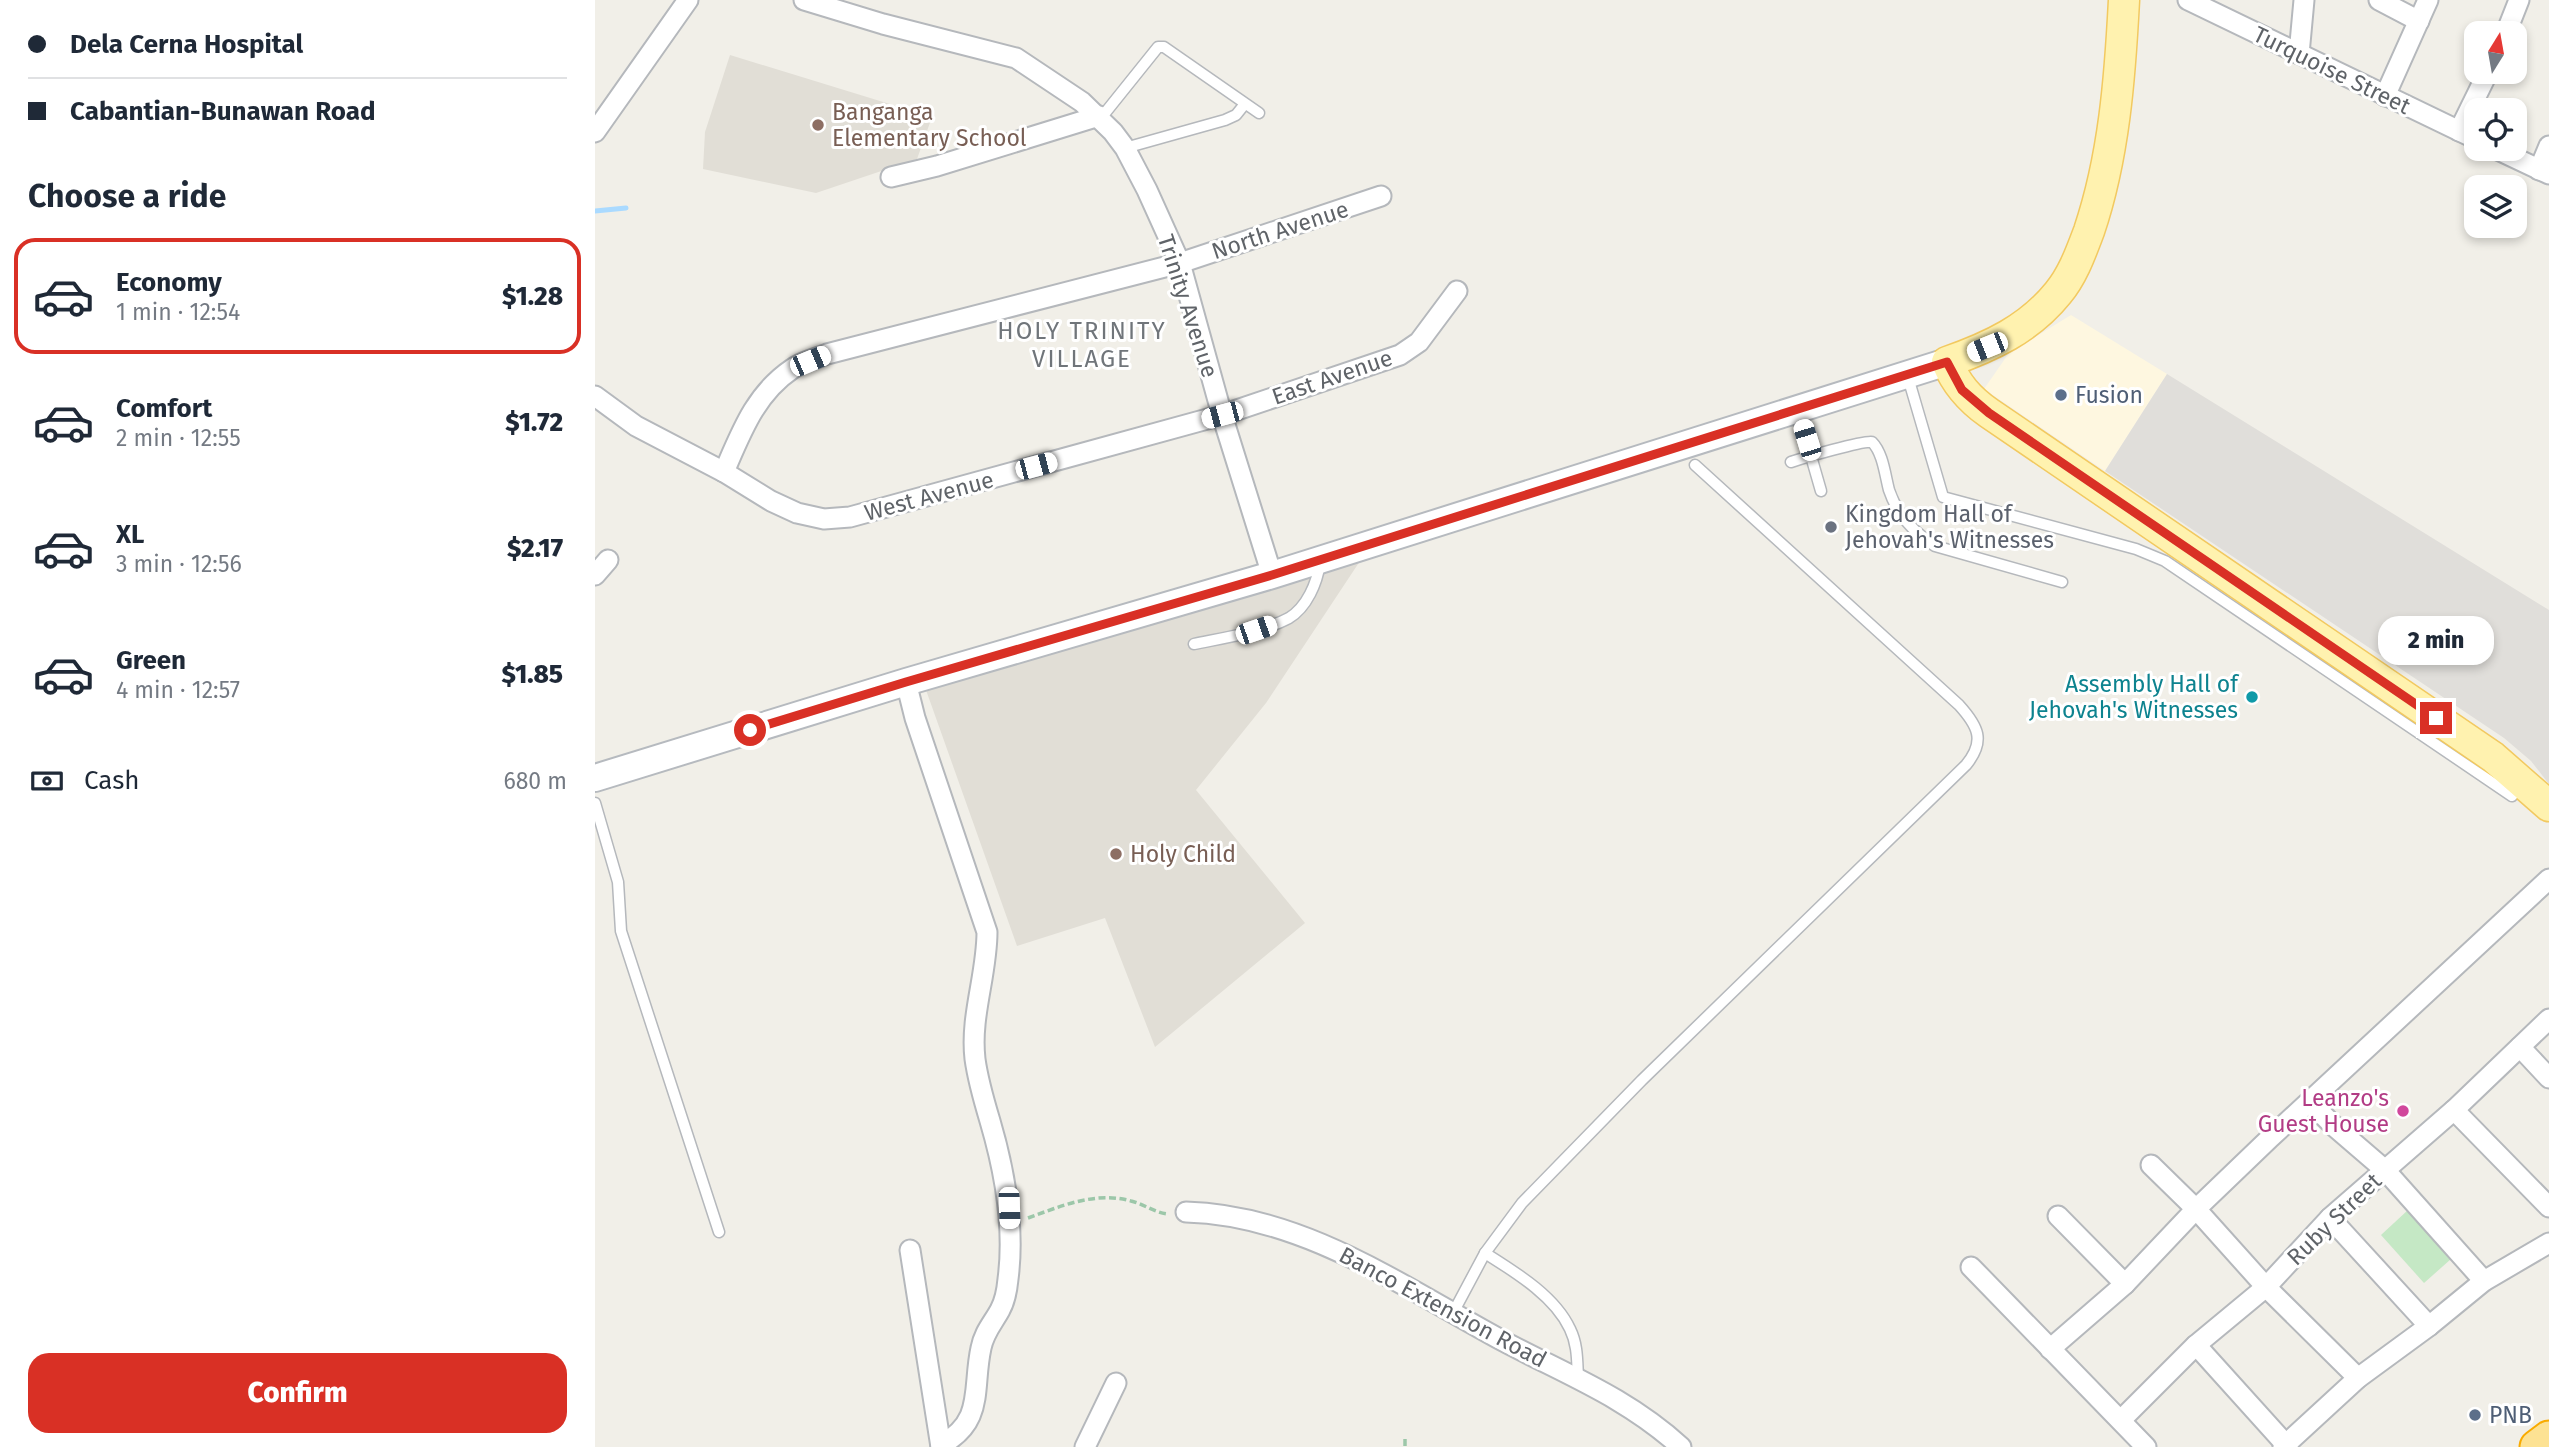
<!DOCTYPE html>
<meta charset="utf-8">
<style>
:root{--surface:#fff;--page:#f2f2f3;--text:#1f2937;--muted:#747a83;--line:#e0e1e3;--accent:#d93025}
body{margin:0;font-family:"Fira Sans",sans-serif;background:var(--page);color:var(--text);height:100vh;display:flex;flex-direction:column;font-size:26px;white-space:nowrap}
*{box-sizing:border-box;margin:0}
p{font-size:23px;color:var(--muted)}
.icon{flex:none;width:38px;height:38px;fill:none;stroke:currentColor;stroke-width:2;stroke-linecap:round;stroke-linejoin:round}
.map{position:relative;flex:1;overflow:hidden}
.side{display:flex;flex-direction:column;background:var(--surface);width:595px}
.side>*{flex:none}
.guide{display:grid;align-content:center;height:154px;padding:0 28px;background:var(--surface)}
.needle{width:46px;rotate:11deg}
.tools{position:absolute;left:1869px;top:21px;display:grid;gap:14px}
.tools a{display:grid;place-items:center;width:63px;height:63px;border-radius:14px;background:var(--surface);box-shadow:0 4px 10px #0003;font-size:35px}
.end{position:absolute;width:32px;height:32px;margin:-16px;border:9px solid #d93025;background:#fff;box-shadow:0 0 0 4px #fff}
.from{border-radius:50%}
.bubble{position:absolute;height:49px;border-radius:21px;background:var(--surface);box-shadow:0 4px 10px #0003;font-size:23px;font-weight:800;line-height:49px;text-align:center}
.car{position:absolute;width:21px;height:42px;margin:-21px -10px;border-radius:9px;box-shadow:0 0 5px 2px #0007;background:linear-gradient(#fff 24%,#345 0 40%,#fff 0 76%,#345 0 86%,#fff 0)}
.guide b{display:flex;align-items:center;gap:24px;height:66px;font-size:26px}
.guide b+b{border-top:2px solid var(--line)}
.guide i{width:18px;height:18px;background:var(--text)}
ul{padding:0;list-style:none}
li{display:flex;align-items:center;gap:21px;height:116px;margin:0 14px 10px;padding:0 14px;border:4px solid transparent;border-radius:21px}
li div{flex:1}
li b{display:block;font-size:26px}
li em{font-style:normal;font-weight:800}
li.on{border-color:var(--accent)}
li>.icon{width:63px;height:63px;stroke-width:1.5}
h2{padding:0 28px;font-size:32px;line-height:84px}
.pay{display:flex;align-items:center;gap:18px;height:77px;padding:0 28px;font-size:26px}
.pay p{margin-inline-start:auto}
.cta{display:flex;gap:14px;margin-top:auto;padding:14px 28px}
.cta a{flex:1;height:80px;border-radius:21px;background:var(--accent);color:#fff;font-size:28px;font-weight:800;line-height:80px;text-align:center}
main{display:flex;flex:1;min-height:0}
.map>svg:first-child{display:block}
.commercial{fill:#fef7e0}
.industrial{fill:#e0deda}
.education{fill:#e1ded6}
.park{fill:#c5e8c5}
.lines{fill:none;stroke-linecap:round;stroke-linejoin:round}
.stream{stroke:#aadaff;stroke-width:5}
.lane-casing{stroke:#b5b8bc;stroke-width:13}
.street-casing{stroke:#b5b8bc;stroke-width:23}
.secondary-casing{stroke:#b6babf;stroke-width:30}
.primary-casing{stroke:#f2c960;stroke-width:33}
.highway-casing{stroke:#f9ab00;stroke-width:37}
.path{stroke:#9cc7a9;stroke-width:3.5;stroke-dasharray:7 3.5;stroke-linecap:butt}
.lane{stroke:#fff;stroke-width:10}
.street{stroke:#fff;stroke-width:19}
.secondary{stroke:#fff;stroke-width:26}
.primary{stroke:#fff2af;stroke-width:30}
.highway{stroke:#fde293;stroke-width:33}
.route{stroke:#d93025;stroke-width:9}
.education-dot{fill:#8d6e63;stroke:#fff;stroke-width:2.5}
.service-dot{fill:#5c6f8a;stroke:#fff;stroke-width:2.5}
.worship-dot{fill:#6b7280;stroke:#fff;stroke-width:2.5}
.culture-dot{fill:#0f9aa8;stroke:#fff;stroke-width:2.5}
.hotel-dot{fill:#d1479c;stroke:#fff;stroke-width:2.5}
.labels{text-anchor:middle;stroke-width:6;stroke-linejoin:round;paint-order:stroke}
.street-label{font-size:23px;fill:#5f6368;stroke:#fff}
.education-label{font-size:23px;fill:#785e54;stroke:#fff;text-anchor:start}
.service-label{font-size:23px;fill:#4e5e75;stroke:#fff;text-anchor:start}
.worship-label{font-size:23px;fill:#5b616d;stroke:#fff;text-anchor:start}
.culture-label{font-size:23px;fill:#0d838f;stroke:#fff;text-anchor:end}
.hotel-label{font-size:23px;fill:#b23c85;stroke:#fff;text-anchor:end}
.neighbourhood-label{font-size:24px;letter-spacing:2px;fill:#70757a;stroke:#fff}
</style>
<main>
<section class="side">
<div class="guide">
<b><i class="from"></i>Dela Cerna Hospital</b>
<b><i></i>Cabantian-Bunawan Road</b>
</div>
<h2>Choose a ride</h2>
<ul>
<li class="on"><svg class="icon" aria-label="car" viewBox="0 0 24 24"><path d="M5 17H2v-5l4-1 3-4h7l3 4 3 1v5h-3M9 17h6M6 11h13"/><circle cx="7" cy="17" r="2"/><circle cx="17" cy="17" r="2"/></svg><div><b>Economy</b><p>1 min · 12:54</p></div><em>$1.28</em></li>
<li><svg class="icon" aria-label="car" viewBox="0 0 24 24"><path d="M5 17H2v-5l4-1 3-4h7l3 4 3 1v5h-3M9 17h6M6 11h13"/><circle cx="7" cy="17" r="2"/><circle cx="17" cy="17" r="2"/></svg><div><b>Comfort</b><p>2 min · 12:55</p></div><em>$1.72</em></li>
<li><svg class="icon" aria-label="car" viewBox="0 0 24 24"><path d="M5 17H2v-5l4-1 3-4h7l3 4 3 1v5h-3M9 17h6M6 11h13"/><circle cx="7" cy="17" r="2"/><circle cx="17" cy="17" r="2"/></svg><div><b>XL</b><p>3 min · 12:56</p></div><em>$2.17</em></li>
<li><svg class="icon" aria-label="car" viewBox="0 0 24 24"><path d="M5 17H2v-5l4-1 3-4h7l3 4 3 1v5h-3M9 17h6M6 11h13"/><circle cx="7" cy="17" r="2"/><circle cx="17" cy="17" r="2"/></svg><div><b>Green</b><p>4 min · 12:57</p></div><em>$1.85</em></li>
</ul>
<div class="pay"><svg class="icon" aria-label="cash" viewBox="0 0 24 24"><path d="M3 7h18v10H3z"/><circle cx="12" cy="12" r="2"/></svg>Cash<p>680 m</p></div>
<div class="cta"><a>Confirm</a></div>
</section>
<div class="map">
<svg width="1954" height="1447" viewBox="0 0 1954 1447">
<rect width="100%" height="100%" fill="#f1efe8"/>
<!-- commercial -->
<path class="commercial" d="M1476 315 1572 374 1510 471 1389 389 1414 353Z"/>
<!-- industrial -->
<path class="industrial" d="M1572 374 1954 610V784L1936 761 1909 738 1510 471Z"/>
<!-- education -->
<g class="education">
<path d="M135 55 337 117 322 159 221 193 108 169 110 132Z"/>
<path d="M765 561 671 703 601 790 710 923 560 1047 510 918 422 946 331 690Z"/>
</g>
<!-- park -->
<path class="park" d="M1813 1210 1856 1259 1829 1283 1786 1235Z"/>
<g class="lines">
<!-- stream -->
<path class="stream" d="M0 211 31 208"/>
<defs>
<g id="lane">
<path d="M506 118 563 47H569L664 113"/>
<path d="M530 148 630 120 641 115 649 105"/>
<path d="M1312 374 1348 497 1541 549 1570 561 1917 796 1926 784"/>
<path d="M1203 411 1226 491"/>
<path d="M1196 462C1208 458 1269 440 1277 442 1288 453 1290 475 1294 490 1302 514 1318 532 1340 546L1467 582"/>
<path d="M599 644C628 638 668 632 694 618 712 607 722 583 725 563"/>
<path d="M0 803 23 882 26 931 124 1232"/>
<path d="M890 1253C920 1272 960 1296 975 1329 983 1345 982 1362 983 1378"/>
<path d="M858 1313 890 1253 927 1203 1047 1080 1371 765C1391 741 1383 726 1364 705L1100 465"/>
</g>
<g id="street">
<path d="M209 0 288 24 421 58 487 102 518 132 530 148 552 190 585 263 627 415 677 575"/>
<path d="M1593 0 1881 139"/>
<path d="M1784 0 1824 21"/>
<path d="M1911 33 1924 0"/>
<path d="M1704 54 1709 0"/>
<path d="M1790 96 1833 0"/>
<path d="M1864 131 1893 72"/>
<path d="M0 132 93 0"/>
<path d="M1901 149 1954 174"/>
<path d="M1944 170 1954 146"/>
<path d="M296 177 342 166 504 116"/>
<path d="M0 396 41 426 129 472 176 501 202 513 229 519 255 517 627 415 805 355 824 342 862 291"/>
<path d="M129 472C146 433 160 394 197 369 206 362 220 359 232 354L585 263 786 196"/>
<path d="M0 575 13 560"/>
<path d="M311 682 320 718 392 932C392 975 375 1016 380 1059 383 1081 389 1101 395 1121 410 1172 420 1226 413 1279 412 1290 410 1301 405 1310 398 1323 389 1332 386 1348 377 1389 390 1421 346 1445"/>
<path d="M1925 1047 1954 1078"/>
<path d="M1715 1102 1740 1127 1790 1170 1889 1281"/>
<path d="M1859 1110 1954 1207"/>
<path d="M1556 1165 1601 1209 1671 1287 1763 1378"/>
<path d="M591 1212C708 1215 808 1287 908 1341 972 1375 1031 1397 1086 1447"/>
<path d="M1463 1216 1530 1284"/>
<path d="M1735 1218 1834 1326"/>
<path d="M315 1250 346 1447"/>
<path d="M1376 1267 1551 1447"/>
<path d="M1601 1345 1693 1447"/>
<path d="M1455 1349 1530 1284 1601 1209 1675 1138 1954 879"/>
<path d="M1526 1420 1601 1345 1671 1287 1735 1218 1859 1110 1954 1019"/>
<path d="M490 1447 521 1383"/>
<path d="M1688 1447 1763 1378 1834 1326 1889 1281 1954 1243"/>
</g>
<path id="secondary" d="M0 778 311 682 677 575 1352 362"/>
<path id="primary" d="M1529 0C1525 78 1519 157 1494 231 1486 252 1478 275 1463 293 1434 329 1395 347 1352 362 1361 384 1374 399 1394 413L1898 757 1954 806"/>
<path id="highway" d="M1942 1447 1954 1438"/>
</defs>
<!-- lane casing -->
<use href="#lane" class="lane-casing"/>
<!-- street casing -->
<use href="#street" class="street-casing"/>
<!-- secondary casing -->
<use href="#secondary" class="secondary-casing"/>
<!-- primary casing -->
<use href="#primary" class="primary-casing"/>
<!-- highway casing -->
<use href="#highway" class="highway-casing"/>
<!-- path -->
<g class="path">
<path d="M433 1218C466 1206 501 1191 536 1201 549 1204 560 1213 573 1214"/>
<path d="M810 1439V1447"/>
</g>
<!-- lane -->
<use href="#lane" class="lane"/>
<!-- street -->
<use href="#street" class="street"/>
<!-- secondary -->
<use href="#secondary" class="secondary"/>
<!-- primary -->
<use href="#primary" class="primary"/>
<!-- highway -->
<use href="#highway" class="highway"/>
</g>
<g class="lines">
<!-- route -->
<path class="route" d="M155 730 311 682 677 575 1352 362 1367 390 1394 413 1841 718"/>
</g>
<!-- markers -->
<g class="education-dot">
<circle cx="223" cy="125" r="7"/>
<circle cx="521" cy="854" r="7"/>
</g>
<g class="service-dot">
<circle cx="1466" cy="395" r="7"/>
<circle cx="1880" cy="1415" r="7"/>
</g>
<circle class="worship-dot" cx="1236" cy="527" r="7"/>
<circle class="culture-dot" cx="1657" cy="697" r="7"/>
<circle class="hotel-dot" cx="1808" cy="1111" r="7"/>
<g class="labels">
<!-- street labels -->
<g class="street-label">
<text transform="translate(1737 70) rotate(26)" y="8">Turquoise Street</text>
<text transform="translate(685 230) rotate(-18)" y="8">North Avenue</text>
<text transform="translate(593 306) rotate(72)" y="8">Trinity Avenue</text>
<text transform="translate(737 377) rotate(-19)" y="8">East Avenue</text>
<text transform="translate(334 496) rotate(-15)" y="8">West Avenue</text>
<text transform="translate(1739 1219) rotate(-44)" y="8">Ruby Street</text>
<text transform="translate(848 1307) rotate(28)" y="8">Banco Extension Road</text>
</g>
<!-- education labels -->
<g class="education-label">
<text x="237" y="120">Banganga<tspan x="237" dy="26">Elementary School</tspan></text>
<text x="535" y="862">Holy Child</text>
</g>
<!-- service labels -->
<g class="service-label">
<text x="1480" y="403">Fusion</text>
<text x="1894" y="1423">PNB</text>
</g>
<!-- worship labels -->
<g class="worship-label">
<text x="1250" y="522">Kingdom Hall of<tspan x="1250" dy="26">Jehovah's Witnesses</tspan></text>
</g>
<!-- culture labels -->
<g class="culture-label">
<text x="1643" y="692">Assembly Hall of<tspan x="1643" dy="26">Jehovah's Witnesses</tspan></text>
</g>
<!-- hotel labels -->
<g class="hotel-label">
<text x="1794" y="1106">Leanzo's<tspan x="1794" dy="26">Guest House</tspan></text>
</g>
<!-- neighbourhood labels -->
<g class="neighbourhood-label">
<text x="487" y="339">HOLY TRINITY<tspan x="487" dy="28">VILLAGE</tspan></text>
</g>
</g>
</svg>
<div class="tools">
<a><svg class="needle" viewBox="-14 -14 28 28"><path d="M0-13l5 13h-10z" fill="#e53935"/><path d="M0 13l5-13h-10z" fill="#747a83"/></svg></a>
<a><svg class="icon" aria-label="locate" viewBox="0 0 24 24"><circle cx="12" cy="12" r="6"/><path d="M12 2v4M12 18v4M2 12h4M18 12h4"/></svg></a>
<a><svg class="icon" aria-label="layers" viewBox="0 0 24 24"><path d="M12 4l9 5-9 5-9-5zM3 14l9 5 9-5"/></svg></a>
</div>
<i class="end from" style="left:155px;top:730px"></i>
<i class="end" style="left:1841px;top:718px"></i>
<div class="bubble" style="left:1783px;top:616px;width:116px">2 min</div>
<i class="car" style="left:1392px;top:347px;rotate:248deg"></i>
<i class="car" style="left:215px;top:361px;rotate:67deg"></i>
<i class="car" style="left:627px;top:415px;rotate:255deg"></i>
<i class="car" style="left:1212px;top:440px;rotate:343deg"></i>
<i class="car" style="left:441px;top:466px;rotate:75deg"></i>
<i class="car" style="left:661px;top:630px;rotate:71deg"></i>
<i class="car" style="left:414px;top:1208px;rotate:178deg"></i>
</div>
</main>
